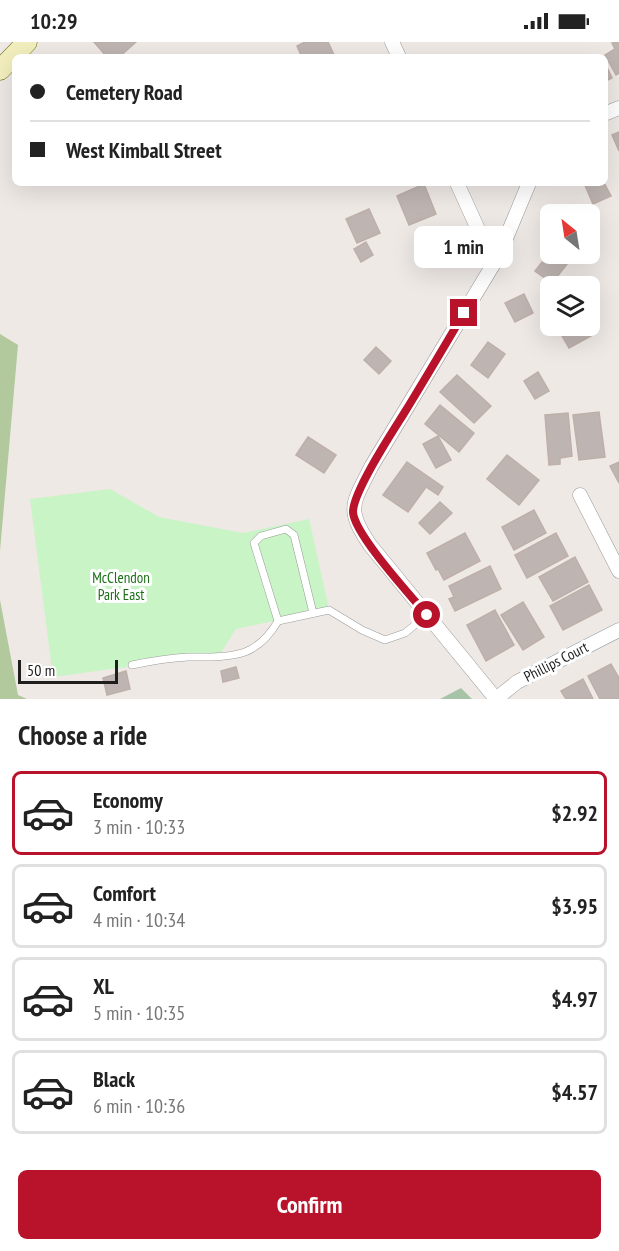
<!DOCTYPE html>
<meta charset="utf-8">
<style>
:root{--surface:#fff;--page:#f2f2f2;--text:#222;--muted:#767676;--line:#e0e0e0;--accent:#b8132b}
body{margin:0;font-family:"PT Sans Narrow",sans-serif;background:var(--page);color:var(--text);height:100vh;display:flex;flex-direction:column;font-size:22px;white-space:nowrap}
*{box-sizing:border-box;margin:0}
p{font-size:20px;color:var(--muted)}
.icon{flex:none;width:33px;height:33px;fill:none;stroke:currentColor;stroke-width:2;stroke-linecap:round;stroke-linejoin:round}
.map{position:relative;height:657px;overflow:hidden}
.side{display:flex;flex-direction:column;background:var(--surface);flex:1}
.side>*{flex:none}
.hud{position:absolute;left:12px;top:12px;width:596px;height:132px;border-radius:9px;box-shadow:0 6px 24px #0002;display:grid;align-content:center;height:132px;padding:0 18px;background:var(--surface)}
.needle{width:39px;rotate:330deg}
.tools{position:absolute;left:540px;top:162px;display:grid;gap:12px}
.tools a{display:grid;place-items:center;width:60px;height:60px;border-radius:9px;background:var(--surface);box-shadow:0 6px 24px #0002;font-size:30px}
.scale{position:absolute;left:18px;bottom:15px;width:100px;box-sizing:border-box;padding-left:6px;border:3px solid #1e1e1e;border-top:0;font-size:16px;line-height:21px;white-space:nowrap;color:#1e1e1e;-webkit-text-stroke:4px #fff;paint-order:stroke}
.end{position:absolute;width:27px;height:27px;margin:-14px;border:8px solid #b8132b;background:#fff;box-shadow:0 0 0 3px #fff}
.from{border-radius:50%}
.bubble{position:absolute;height:42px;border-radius:9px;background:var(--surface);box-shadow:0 6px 24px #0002;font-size:20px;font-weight:700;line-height:42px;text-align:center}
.hud b{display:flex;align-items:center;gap:21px;height:57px;font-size:22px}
.hud b+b{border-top:2px solid var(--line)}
.hud i{width:15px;height:15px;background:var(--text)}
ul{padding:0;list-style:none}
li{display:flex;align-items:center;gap:18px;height:84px;margin:0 12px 9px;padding:0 6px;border:3px solid var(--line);border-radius:9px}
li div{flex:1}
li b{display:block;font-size:22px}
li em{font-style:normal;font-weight:700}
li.active{border-color:var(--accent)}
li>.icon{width:54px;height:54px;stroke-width:1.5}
h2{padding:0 18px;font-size:27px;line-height:72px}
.primary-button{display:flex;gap:12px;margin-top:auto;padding:12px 18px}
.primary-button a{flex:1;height:69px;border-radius:9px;background:var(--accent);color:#fff;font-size:24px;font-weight:700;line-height:69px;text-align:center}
.status{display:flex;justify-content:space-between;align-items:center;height:42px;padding:0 30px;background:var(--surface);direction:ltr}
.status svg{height:16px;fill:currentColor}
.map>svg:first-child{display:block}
.forest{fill:#b1c99d}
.cemetery{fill:#a8c4a8}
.park{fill:#c9f4c6}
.building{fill:#beb5b2;stroke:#beafa8;stroke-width:1.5}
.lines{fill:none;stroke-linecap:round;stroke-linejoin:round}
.lane-casing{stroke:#9b9b9b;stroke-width:8}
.street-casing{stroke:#9b9b9b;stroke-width:15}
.secondary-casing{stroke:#6a670f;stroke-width:21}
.lane{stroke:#fff;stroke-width:7}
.street{stroke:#fff;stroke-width:14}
.secondary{stroke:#f3eebd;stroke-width:20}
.route{stroke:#b8132b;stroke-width:8}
.labels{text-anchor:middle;stroke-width:6;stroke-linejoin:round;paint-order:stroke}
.park-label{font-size:15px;fill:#1c7116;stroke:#fff}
.street-label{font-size:15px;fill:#1e1e1e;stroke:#fff}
</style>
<div class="status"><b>10:29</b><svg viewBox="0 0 49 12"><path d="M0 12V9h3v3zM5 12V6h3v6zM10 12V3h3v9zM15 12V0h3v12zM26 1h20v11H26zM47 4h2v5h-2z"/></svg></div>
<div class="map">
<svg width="619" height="657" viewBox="0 0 619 657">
<rect width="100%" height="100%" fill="#eee9e5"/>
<!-- forest -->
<g class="forest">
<path d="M0 292 18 303 0 509Z"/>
<path d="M0 558 18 653 27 657H0Z"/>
</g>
<!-- cemetery -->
<path class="cemetery" d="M461 646 472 657H440Z"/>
<!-- park -->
<path class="park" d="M110 447 159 475 243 491 309 477 329 567 236 587 220 612 53 635 30 457Z"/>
<!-- building -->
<g class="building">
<path d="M94 0H136L119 15H107Z"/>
<path d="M305 0H328L335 15H302L297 4Z"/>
<path d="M619 0V31L616 33 605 13 615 7 612 1Z"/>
<path d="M605 21 612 36 604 40V22Z"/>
<path d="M619 90V109L612 93Z"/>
<path d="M584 141H604L611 154 593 162Z"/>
<path d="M424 142 436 172 409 183 397 154Z"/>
<path d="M369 167 380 191 357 201 346 177Z"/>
<path d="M366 200 373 213 361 220 354 207Z"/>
<path d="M550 210V212H575L552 241 535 229Z"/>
<path d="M524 252 533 271 515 280 505 261Z"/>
<path d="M560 284H586L591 294 569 306 557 285Z"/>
<path d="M488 300 505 312 488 336 471 323Z"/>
<path d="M376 305 391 319 379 332 364 318Z"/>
<path d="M538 330 549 349 535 357 524 339Z"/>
<path d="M457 333 491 364 474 381 440 350Z"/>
<path d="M440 363 474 391 459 410 425 382Z"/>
<path d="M599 370 605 415 579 418 573 373Z"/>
<path d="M568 371 572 414 560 416V422L549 423 545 373Z"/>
<path d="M438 394 451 418 436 426 423 402Z"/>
<path d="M308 395 336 413 324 431 296 413Z"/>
<path d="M507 413 539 438 519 463 487 437Z"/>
<path d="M407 420 443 445 438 453 426 445 408 470 383 453Z"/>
<path d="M619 420V441L610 424Z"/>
<path d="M440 460 452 471 430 492 419 481Z"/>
<path d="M534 468 546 491 514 508 502 485Z"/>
<path d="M465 491 480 519 444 538 438 527 436 528 427 511Z"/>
<path d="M556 491 568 514 527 536 515 513Z"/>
<path d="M575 515 588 540 553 559 539 535Z"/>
<path d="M490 524 501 547 455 569 449 557 454 555 449 544Z"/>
<path d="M589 543 602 568 563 588 550 564Z"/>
<path d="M523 560 544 595 523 608 501 573Z"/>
<path d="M495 568 514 603 486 619 467 583Z"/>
<path d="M611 622 619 636V657H600L588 634Z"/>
<path d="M236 625 239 636 223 640 221 629Z"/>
<path d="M126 629 130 647 107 653 103 636Z"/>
<path d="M583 637 593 657H566L561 649Z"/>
</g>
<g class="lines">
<defs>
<g id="lane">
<path d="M278 579 254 501 261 494 286 487 294 493 313 571"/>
<path d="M132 623C151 619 169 616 188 615 206 615 227 616 245 610 260 604 270 593 278 579L329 568 362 588 385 598 405 591 427 573"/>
</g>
<g id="street">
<path d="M392 0 399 15"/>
<path d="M604 72 619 66"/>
<path d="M457 141 482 196 499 213"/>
<path d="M580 453 619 529"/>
<path d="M496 657 370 503C345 466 353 462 371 425L499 213 529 141"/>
<path d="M496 657 517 640 619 588"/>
</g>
<path id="secondary" d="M0 28 27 0"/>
</defs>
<!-- lane casing -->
<use href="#lane" class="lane-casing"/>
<!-- street casing -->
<use href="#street" class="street-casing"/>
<!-- secondary casing -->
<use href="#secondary" class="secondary-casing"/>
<!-- lane -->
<use href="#lane" class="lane"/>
<!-- street -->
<use href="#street" class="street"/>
<!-- secondary -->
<use href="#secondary" class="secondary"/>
</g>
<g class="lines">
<!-- route -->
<path class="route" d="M427 573C411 554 354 492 353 470 353 450 391 392 403 373 424 339 444 305 464 271"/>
</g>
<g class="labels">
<!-- park labels -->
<g class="park-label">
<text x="121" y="541">McClendon<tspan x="121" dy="17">Park East</tspan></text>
</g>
<!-- street labels -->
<g class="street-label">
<text transform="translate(556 620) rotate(-27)" y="5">Phillips Court</text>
</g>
</g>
</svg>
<div class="tools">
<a><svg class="needle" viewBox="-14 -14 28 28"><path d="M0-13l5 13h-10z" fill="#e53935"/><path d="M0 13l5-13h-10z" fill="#767676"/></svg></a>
<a><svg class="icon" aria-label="layers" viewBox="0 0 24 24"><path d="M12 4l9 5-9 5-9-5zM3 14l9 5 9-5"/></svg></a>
</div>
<div class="scale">50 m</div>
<i class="end from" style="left:427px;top:573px"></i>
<i class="end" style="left:464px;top:271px"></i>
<div class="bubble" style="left:414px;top:184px;width:99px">1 min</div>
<div class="hud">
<b><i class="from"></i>Cemetery Road</b>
<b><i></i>West Kimball Street</b>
</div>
</div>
<section class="side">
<h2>Choose a ride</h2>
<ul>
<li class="active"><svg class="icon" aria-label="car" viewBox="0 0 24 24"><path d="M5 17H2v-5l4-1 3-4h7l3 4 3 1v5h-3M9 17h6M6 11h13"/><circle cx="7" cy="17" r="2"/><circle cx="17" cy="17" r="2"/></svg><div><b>Economy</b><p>3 min · 10:33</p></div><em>$2.92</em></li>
<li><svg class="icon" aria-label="car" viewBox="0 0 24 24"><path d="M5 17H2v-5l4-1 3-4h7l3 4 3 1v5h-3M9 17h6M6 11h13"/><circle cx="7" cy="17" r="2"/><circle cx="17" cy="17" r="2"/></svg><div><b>Comfort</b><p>4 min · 10:34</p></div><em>$3.95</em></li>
<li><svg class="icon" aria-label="car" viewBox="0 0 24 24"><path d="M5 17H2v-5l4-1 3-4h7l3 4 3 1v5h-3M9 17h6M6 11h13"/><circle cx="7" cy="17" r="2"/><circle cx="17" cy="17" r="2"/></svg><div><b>XL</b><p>5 min · 10:35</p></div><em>$4.97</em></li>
<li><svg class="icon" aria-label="car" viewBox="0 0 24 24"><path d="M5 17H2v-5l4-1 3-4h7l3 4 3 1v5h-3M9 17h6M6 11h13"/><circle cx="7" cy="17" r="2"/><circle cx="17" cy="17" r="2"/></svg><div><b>Black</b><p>6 min · 10:36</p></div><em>$4.57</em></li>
</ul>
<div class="primary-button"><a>Confirm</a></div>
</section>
